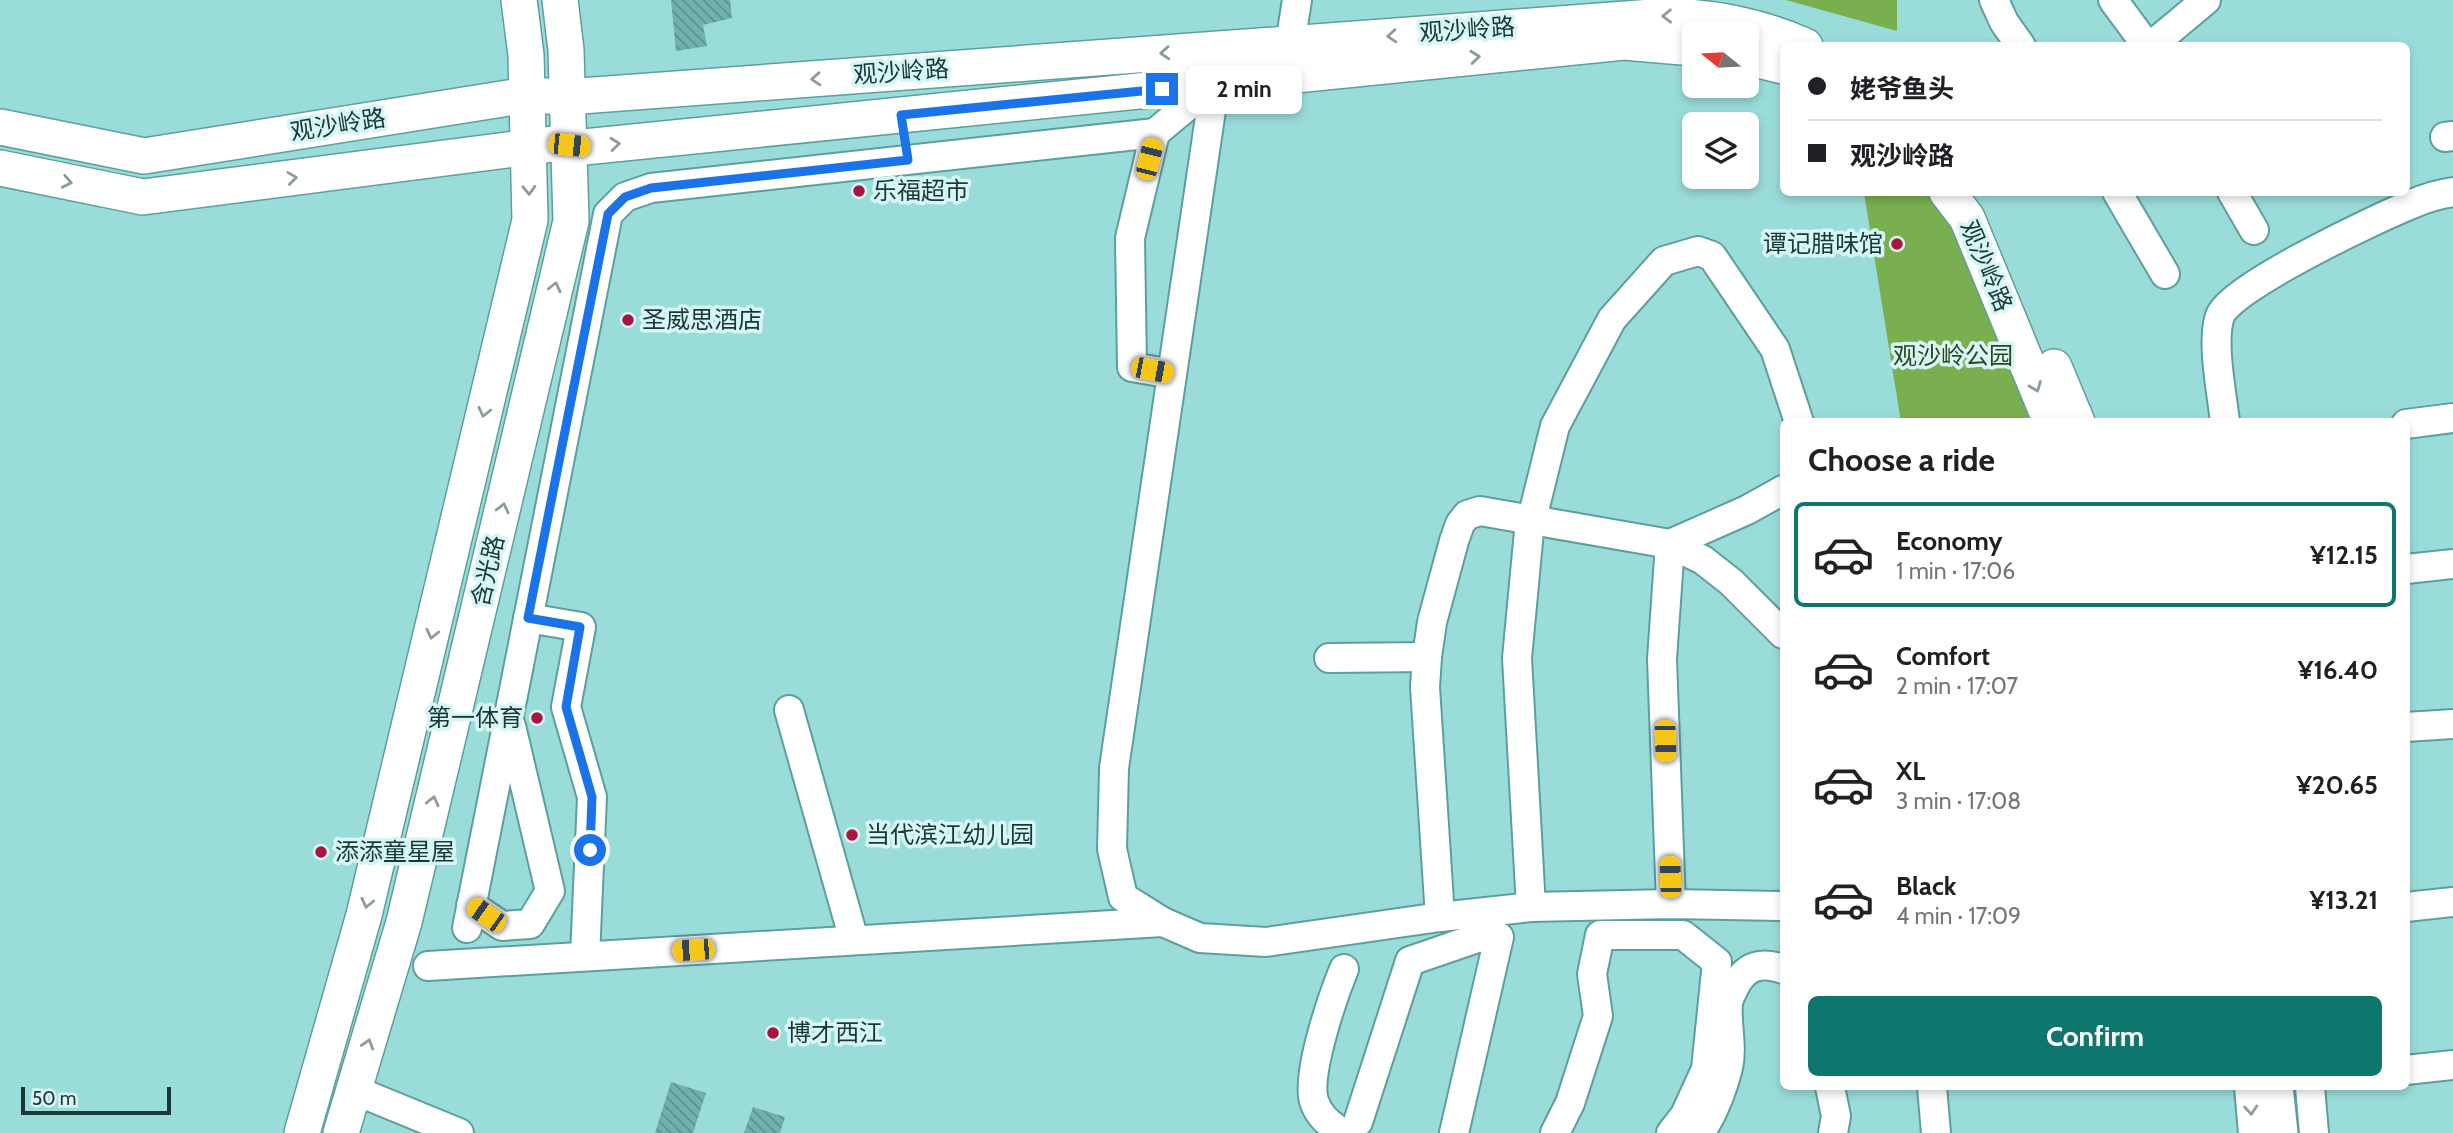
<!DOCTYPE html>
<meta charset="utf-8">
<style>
:root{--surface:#fff;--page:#f6f6f6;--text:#202124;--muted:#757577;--line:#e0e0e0;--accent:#0f766e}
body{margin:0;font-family:Cabin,"Noto Sans SC",sans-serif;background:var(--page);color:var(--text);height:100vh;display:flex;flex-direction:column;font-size:26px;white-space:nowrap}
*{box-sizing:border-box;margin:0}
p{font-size:23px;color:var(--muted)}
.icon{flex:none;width:38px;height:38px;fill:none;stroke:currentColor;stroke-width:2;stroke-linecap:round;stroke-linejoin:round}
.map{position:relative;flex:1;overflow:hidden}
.details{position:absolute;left:1780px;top:418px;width:630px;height:672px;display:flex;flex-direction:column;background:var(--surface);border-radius:10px;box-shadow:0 4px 10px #0003}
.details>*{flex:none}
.banner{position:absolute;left:1780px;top:42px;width:630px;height:154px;border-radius:10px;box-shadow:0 4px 10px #0003;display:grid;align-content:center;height:154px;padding:0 28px;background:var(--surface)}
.needle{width:46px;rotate:288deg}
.fabs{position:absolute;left:1682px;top:21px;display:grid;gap:14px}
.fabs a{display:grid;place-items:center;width:77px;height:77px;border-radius:10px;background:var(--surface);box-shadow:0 4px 10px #0003;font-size:35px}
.scale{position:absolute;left:21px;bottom:18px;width:150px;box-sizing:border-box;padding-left:7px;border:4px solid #1b3736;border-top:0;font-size:19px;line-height:24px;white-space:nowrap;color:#1b3736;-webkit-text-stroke:5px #d6f6f5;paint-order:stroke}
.end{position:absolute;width:32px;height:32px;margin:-16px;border:9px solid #1a73e8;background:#fff;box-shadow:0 0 0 4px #fff}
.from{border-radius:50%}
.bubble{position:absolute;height:49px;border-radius:10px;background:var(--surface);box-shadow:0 4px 10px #0003;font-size:23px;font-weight:700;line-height:49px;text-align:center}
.car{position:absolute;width:21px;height:42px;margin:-21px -10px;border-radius:9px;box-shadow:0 0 5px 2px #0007;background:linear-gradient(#f5c518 24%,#345 0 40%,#f5c518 0 76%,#345 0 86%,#f5c518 0)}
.banner b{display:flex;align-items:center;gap:24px;height:66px;font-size:26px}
.banner b+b{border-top:2px solid var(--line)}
.banner i{width:18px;height:18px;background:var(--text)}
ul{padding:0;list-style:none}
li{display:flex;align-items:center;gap:21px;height:105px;margin:0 14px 10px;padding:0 14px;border:4px solid transparent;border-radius:10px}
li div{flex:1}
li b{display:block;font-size:26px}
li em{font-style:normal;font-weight:700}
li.current{border-color:var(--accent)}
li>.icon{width:63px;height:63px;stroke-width:1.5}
h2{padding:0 28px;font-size:32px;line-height:84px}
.action{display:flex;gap:14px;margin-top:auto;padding:14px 28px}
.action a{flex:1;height:80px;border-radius:10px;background:var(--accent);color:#fff;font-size:28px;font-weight:700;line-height:80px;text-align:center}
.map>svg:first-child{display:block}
.green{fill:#7aaf4f}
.building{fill:url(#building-back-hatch)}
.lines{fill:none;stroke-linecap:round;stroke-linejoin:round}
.minor-casing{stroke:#5d9f9d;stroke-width:32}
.major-casing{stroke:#5d9f9d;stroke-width:38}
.minor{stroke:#fff;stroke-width:28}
.major{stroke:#fff;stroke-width:35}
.oneway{stroke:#8d9b9a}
.route{stroke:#1a73e8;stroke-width:9}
.poi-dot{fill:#aa153f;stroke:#d6f6f5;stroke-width:2.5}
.labels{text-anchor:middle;stroke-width:7;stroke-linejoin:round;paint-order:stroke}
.street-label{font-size:24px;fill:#1b3736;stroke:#d6f6f5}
.poi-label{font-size:24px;fill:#1b3736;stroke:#d6f6f5;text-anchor:start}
.park-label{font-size:24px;fill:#2e451c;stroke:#d6f6f5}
</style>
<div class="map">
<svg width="2453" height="1133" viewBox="0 0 2453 1133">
<defs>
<pattern id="building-back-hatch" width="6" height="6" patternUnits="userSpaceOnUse" patternTransform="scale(1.75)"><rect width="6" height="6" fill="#70b1af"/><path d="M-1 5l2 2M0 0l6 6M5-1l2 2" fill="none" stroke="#5b918f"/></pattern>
</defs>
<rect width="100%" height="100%" fill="#9adcda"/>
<!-- green -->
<g class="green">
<path d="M1786 0H1897V31Z"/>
<path d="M1864 193H1927L1967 218 2043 422H1901Z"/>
</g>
<!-- building -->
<g class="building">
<path d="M671 0H730L732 18 703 25 707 46 676 51Z"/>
<path d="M671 1082 706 1093 693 1133H655Z"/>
<path d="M753 1107 785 1117 780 1133H744Z"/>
</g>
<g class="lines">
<defs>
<g id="minor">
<path d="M1994 0 2004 22 2021 46"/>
<path d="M2113 0 2147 46"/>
<path d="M2151 46 2206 0"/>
<path d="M1287 63 1297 0"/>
<path d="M1215 83 1114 768 1112 849 1123 897 1163 922 1200 938 1266 942 1440 917 1531 907 1671 904 1783 906"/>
<path d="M1155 133 1130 238 1132 367 1172 374"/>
<path d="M2445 137 2453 136"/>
<path d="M2117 192 2165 274"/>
<path d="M2232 192 2254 230"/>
<path d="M2225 422C2222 394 2211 341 2220 316 2229 288 2379 217 2412 204 2425 198 2439 194 2453 192"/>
<path d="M2406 424 2453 418"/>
<path d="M2406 569 2453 564"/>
<path d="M528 618 581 627 566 707 592 797 585 956"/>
<path d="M1329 658 1427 657"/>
<path d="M789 710 854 940"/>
<path d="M2406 727 2453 724"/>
<path d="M1671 904 1662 659 1670 544 1747 510 1783 490"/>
<path d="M471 905 502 926 530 924 550 891 511 726"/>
<path d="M1531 907 1517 658 1529 531 1555 426 1612 319 1664 261 1698 251 1712 256 1775 349 1799 422"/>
<path d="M2406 907 2453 902"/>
<path d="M1440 917 1425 687 1427 657 1432 622 1454 541 1460 524 1467 515 1480 511 1670 544 1703 560 1731 582 1783 634"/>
<path d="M467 928 608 214 625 197 651 188 1155 133 1215 83"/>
<path d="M428 966 1163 922"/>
<path d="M2406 1070 2453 1065"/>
<path d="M1830 1087 1836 1116 1833 1133"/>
<path d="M1932 1087 1936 1133"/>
<path d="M2249 1087 2253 1133"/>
<path d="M2310 1087 2314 1133"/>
<path d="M354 1090 459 1133"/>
<path d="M1358 1122 1410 961 1477 938 1499 937 1454 1133"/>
<path d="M1342 1133C1330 1124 1319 1117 1314 1101 1306 1074 1333 996 1344 969"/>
<path d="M1555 1133 1570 1103 1598 1016 1592 974 1600 935H1683L1717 962 1706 1069 1685 1115 1671 1133"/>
<path d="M1700 1133C1714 1113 1722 1091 1728 1068 1733 1046 1726 1025 1728 1003 1729 997 1732 993 1734 988 1745 966 1760 961 1783 969"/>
</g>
<g id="major">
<path d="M1746 57 1783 66"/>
<path d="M0 127 144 156 527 95 567 97 1666 16C1714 17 1760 26 1805 46"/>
<path d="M0 168 143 197 553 144 584 147 1624 42 1694 48"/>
<path d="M1947 192 1967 218 2051 422"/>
<path d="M2054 367 2077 422"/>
<path d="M2275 1087 2280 1133"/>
<path d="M302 1133 364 915 530 220 526 55 519 0"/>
<path d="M341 1133 404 922 571 221 566 50 560 0"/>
</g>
</defs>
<!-- minor casing -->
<use href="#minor" class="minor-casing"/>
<!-- major casing -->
<use href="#major" class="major-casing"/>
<!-- minor -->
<use href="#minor" class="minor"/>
<!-- major -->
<use href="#major" class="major"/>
</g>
<!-- one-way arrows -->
<defs><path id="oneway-chevron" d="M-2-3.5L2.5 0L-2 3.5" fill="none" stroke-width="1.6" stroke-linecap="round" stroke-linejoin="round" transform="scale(1.75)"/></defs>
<g class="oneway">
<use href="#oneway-chevron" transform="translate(1667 16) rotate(179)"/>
<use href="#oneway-chevron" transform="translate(1392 36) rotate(176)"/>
<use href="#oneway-chevron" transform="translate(1165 53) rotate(176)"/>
<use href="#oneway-chevron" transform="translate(1475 57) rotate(-6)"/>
<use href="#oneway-chevron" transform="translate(816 79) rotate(176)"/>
<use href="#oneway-chevron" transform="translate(615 144) rotate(-6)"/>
<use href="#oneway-chevron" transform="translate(292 178) rotate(-7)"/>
<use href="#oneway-chevron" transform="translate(67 182) rotate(11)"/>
<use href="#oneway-chevron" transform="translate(529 190) rotate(88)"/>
<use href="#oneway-chevron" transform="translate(555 287) rotate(-77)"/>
<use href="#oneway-chevron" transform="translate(2036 387) rotate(68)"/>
<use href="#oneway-chevron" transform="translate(484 412) rotate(103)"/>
<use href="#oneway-chevron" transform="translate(503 508) rotate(-77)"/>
<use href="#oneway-chevron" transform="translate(432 634) rotate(103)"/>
<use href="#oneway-chevron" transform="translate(433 801) rotate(-77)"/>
<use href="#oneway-chevron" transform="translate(367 903) rotate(103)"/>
<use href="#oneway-chevron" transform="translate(368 1044) rotate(-73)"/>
<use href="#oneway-chevron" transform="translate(2251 1110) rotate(85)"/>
</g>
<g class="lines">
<!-- route -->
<path class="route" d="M590 850 592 797 566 707 580 627 528 618 608 214 625 197 651 188 908 160 901 115 1162 89"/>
</g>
<!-- markers -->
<g class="poi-dot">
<circle cx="859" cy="191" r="7"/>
<circle cx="1897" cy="244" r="7"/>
<circle cx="628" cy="320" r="7"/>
<circle cx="537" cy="718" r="7"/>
<circle cx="852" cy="835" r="7"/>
<circle cx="321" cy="852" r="7"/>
<circle cx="773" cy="1033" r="7"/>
</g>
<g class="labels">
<!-- street labels -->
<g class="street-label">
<text transform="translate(1467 30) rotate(-4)" y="8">观沙岭路</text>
<text transform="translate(901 72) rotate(-4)" y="8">观沙岭路</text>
<text transform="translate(338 125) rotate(-9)" y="8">观沙岭路</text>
<text transform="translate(1986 266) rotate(67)" y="8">观沙岭路</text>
<text transform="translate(488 571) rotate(-77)" y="8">含光路</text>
</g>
<!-- poi labels -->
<g class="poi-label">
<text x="873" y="199">乐福超市</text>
<text x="1883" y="252" text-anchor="end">谭记腊味馆</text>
<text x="642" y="328">圣威思酒店</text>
<text x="523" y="726" text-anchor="end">第一体育</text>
<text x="866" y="843">当代滨江幼儿园</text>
<text x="335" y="860">添添童星屋</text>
<text x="787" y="1041">博才西江</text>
</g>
<!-- park labels -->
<g class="park-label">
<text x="1953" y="364">观沙岭公园</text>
</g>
</g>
</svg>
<div class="fabs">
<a><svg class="needle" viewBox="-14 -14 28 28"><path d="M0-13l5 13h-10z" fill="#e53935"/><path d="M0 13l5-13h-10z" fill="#757577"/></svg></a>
<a><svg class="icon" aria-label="layers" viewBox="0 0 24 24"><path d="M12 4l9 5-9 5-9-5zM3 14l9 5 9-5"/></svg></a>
</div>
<div class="scale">50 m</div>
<i class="end from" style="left:590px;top:850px"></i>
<i class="end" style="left:1162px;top:89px"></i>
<div class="bubble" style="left:1186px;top:65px;width:116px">2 min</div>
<i class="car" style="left:569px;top:145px;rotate:96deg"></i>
<i class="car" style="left:1149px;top:159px;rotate:14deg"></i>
<i class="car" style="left:1152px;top:370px;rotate:101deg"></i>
<i class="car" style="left:1665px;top:741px;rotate:178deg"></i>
<i class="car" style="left:1670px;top:877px;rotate:358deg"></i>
<i class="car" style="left:486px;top:915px;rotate:305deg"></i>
<i class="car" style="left:693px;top:950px;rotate:267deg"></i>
<div class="banner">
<b><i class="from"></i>姥爷鱼头</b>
<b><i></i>观沙岭路</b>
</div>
<section class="details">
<h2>Choose a ride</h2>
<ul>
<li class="current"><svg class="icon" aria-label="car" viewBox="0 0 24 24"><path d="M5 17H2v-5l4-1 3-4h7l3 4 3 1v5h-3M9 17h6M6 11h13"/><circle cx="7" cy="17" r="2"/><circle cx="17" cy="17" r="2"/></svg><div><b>Economy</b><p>1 min · 17:06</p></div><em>¥12.15</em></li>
<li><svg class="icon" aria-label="car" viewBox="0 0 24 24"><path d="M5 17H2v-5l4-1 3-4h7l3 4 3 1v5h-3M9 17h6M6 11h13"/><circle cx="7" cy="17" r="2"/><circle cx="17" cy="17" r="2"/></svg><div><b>Comfort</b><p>2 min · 17:07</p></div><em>¥16.40</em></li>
<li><svg class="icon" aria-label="car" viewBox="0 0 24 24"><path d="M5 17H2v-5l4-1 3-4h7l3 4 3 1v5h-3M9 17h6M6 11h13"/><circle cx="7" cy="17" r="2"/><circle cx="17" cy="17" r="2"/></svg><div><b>XL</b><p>3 min · 17:08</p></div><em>¥20.65</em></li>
<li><svg class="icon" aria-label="car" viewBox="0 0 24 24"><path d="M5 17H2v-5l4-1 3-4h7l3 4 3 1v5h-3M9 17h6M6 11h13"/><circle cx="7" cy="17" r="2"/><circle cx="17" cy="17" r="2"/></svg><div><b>Black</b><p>4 min · 17:09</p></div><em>¥13.21</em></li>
</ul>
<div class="action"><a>Confirm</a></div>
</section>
</div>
